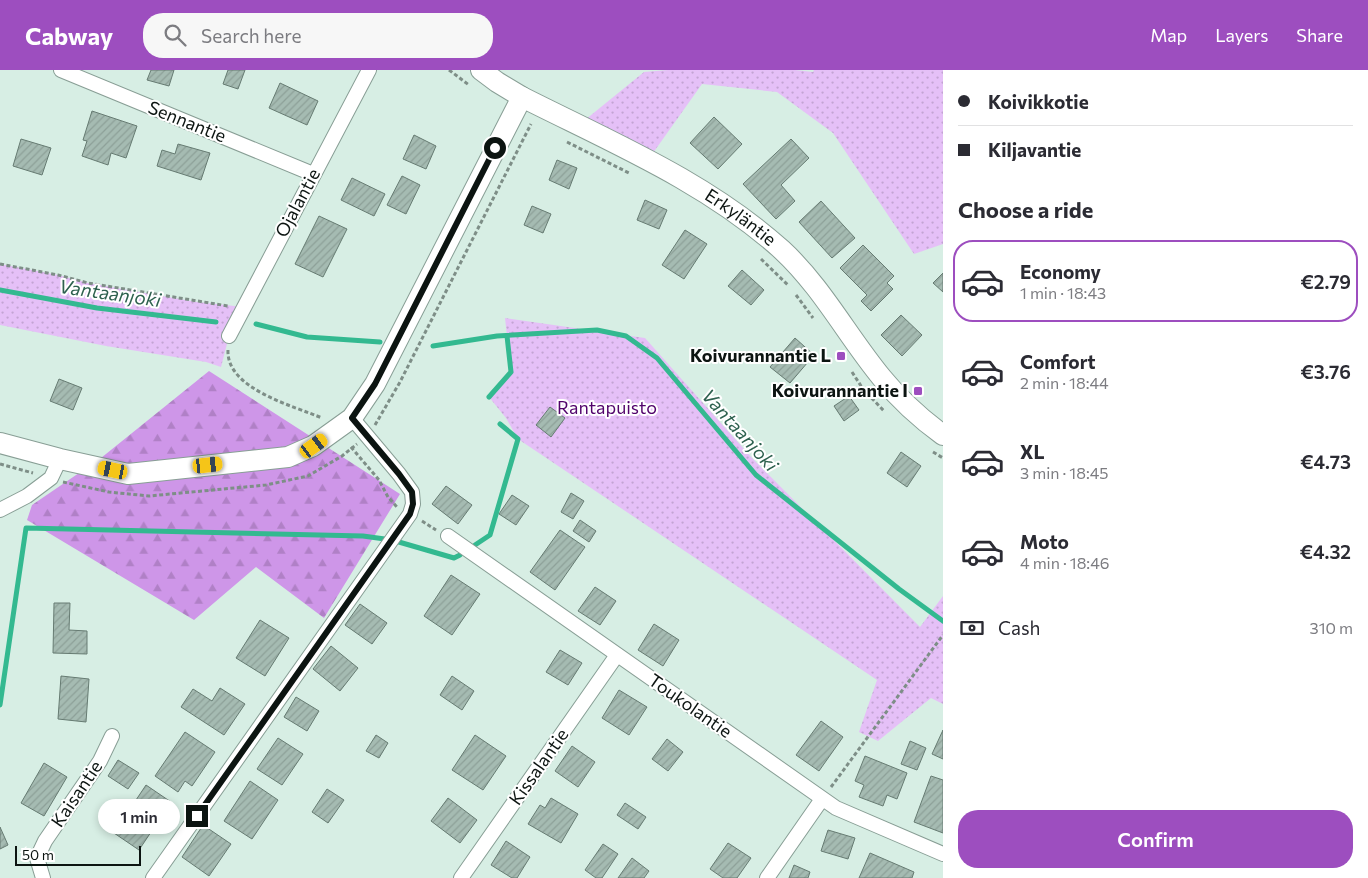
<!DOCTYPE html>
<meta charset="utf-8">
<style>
:root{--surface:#fff;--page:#f7f7f7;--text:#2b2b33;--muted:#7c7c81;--line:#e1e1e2;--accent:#9d4ebf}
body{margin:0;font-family:Commissioner,sans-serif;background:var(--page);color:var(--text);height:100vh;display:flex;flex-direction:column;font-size:19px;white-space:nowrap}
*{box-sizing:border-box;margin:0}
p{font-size:16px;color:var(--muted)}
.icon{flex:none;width:28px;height:28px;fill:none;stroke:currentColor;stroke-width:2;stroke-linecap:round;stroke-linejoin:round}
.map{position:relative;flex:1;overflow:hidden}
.side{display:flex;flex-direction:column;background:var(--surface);width:425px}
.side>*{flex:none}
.top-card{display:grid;align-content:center;height:110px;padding:0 15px;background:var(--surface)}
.scale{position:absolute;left:15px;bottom:12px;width:126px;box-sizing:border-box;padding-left:5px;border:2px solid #0c1411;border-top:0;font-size:14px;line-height:18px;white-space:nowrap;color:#0c1411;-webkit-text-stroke:4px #fff;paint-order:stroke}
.end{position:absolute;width:22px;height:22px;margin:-11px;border:6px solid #0c1411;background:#fff;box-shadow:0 0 0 2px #fff}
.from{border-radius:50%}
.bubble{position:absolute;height:35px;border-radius:18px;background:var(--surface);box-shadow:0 2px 8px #0003;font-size:16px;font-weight:600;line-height:35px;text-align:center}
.car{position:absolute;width:15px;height:30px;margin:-15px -8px;border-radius:6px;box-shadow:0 0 4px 1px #0007;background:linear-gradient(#f5c518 24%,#345 0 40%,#f5c518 0 76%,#345 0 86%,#f5c518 0)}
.top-card b{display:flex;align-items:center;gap:18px;height:48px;font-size:19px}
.top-card b+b{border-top:1px solid var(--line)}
.top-card i{width:12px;height:12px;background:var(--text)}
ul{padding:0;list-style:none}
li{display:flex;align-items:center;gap:15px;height:82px;margin:0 10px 8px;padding:0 5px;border:2px solid transparent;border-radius:20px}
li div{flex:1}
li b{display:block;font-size:19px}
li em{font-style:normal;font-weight:600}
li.current{border-color:var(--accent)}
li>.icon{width:45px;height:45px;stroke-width:1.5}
h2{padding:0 15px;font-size:22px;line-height:60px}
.pay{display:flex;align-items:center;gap:12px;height:55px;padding:0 15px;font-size:19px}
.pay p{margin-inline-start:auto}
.primary-button{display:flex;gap:10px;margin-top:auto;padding:10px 15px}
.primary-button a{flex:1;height:58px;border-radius:20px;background:var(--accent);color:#fff;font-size:20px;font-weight:600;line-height:58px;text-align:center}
header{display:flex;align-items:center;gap:30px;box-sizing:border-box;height:70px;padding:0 25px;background:var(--accent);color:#fff}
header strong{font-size:24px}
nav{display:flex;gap:28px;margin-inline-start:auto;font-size:18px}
.search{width:350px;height:45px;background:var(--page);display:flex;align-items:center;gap:12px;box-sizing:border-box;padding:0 18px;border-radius:20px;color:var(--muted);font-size:19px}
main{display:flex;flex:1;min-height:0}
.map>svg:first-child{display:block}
.forest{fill:url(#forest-firs)}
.park{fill:url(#park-dots)}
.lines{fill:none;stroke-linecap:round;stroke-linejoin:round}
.stream{stroke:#33b990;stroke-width:5}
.building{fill:url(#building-hatch);stroke:#667b72}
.street-casing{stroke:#889e95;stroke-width:16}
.secondary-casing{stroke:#889e95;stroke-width:22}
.path{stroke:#7e8e87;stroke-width:3;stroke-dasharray:4 2.5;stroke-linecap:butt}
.street{stroke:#fff;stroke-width:14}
.secondary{stroke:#fff;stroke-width:20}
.route{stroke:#0c1411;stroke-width:6}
.poi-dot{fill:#9d4ebf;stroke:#fff;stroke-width:2}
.labels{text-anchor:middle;stroke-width:4;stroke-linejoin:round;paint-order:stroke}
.street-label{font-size:18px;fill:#0c1411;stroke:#fff}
.poi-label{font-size:18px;font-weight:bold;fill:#0c1411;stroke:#fff;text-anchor:end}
.park-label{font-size:18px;fill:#51036b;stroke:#fff}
.water-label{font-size:19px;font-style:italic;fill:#2e614f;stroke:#fff}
</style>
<header>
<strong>Cabway</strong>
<div class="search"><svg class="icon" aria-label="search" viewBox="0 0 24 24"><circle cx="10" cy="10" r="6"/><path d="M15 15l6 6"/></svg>Search here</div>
<nav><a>Map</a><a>Layers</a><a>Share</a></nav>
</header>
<main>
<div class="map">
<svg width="943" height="808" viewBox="0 0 943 808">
<defs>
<pattern id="forest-firs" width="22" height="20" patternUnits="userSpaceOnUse" patternTransform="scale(1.25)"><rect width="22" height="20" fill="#ce96e8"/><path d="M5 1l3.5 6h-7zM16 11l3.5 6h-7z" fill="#b080c6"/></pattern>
<pattern id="park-dots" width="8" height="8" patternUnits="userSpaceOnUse" patternTransform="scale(1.25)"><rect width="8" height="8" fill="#e5c0f7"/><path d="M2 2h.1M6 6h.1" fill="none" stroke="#c3a4d3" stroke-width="1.8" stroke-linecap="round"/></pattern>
<pattern id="building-hatch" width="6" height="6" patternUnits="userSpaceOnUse" patternTransform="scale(1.25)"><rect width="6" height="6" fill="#a5bbb2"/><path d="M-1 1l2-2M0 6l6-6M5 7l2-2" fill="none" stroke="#8da098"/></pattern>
</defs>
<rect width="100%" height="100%" fill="#d7eee4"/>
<!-- forest -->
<path class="forest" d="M209 301 400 424 324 548 256 497 194 550 27 450 32 435 101 388Z"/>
<!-- park -->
<g class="park">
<path d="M668 0H795L813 2 814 0H943V174L914 184 833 63 777 22 702 14 648 90 585 50 644 2Z"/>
<path d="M0 194 58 205 88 213 197 232 244 237 229 266 221 297 206 292 106 276 0 255Z"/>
<path d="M505 248 645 268 752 388 920 557 943 526V634L931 628 878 671 859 662 877 610 518 369 506 348 489 327 511 302Z"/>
</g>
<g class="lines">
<!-- stream -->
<g class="stream">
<path d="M0 220 97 238 216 252"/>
<path d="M256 254 307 267 380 272"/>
<path d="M433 276 497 266 597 260 626 266 657 288 756 405 899 519 943 551"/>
<path d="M489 327 511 302 507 266"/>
<path d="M475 475 490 465 518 369 500 354"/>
<path d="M0 635 26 458 363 466 392 470 454 488 460 485"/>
</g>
</g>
<!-- building -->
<g class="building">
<path d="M151 0H174L169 16 147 10Z"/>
<path d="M228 0H245L238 19 223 14Z"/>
<path d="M280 13 318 31 307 55 269 38Z"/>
<path d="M92 41 137 56 126 88 111 83 108 95 82 86 87 71 83 70Z"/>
<path d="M714 47 742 74 718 99 690 73Z"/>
<path d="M414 65 436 76 426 99 403 89Z"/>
<path d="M21 69 51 78 42 105 13 96Z"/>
<path d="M791 69 809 88 781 115 795 131 776 149 743 114Z"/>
<path d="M178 74 210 83 201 110 157 96 162 80 175 84Z"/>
<path d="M557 90 577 98 569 119 549 110Z"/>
<path d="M402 106 420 115 406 144 387 135Z"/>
<path d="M352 108 385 124 374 146 341 130Z"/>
<path d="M645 130 667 140 659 159 637 150Z"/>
<path d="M821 131 855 168 832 188 799 152Z"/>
<path d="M532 136 551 144 543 163 524 155Z"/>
<path d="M319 146 347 159 323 207 295 194Z"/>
<path d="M685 160 707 174 684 209 662 195Z"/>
<path d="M863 175 894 206 887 213 893 219 871 241 861 231 867 225 840 198Z"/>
<path d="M742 200 764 220 751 235 728 216Z"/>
<path d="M943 203V222L933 213Z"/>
<path d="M901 245 922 265 902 286 881 265Z"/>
<path d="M795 268 814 285 790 313 770 297Z"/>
<path d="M59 309 82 318 73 340 50 331Z"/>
<path d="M849 326 859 340 844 351 834 336Z"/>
<path d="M550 337 565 348 551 367 536 355Z"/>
<path d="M901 382 921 396 907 417 887 403Z"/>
<path d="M446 416 472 435 458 454 432 434Z"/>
<path d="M571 423 584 431 573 449 561 442Z"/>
<path d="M512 425 529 436 516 455 499 444Z"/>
<path d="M580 450 596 461 589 472 573 461Z"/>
<path d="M560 460 585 477 555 520 530 502Z"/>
<path d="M451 505 480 524 452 565 424 546Z"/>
<path d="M595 517 616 531 600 555 578 541Z"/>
<path d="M54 533H70L69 560 87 561V584L53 583Z"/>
<path d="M360 534 387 553 372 574 345 555Z"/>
<path d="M260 550 289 568 265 606 236 588Z"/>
<path d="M654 554 679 570 663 596 638 580Z"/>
<path d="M331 576 358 598 340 621 313 599Z"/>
<path d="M560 580 582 593 568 615 546 602Z"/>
<path d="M61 606 89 609 86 652 58 649Z"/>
<path d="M452 606 474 621 462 640 440 625Z"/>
<path d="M220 618 245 634 224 665 181 637 193 619 212 631Z"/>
<path d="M619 620 647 637 629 665 602 648Z"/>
<path d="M296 627 319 641 307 661 284 647Z"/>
<path d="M821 651 843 667 819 701 796 685Z"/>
<path d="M943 660V689L932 684Z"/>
<path d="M185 662 215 682 192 716 185 711 178 722 155 706Z"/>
<path d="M376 665 388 673 379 688 366 681Z"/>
<path d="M475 665 506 686 483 720 452 700Z"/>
<path d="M278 668 303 684 282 715 257 699Z"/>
<path d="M667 669 683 682 668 701 652 689Z"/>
<path d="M910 671 926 678 917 700 901 694Z"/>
<path d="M572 676 595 692 578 717 555 701Z"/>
<path d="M865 686 907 703 897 729 887 725 883 736 859 727 864 715 855 711Z"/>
<path d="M118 690 139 703 128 719 108 706Z"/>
<path d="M44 693 67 707 44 746 21 733Z"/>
<path d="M931 706 943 710V763L914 752Z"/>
<path d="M250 711 278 730 252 769 224 751Z"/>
<path d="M146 715 171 732 139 780 114 763Z"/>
<path d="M327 719 344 730 328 753 312 742Z"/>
<path d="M448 728 477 750 460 773 431 751Z"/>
<path d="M551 728 578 744 561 773 528 754 540 735 545 738Z"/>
<path d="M625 733 646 747 638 759 617 745Z"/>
<path d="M203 755 231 774 209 806 182 787Z"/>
<path d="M0 757 8 775 0 779Z"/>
<path d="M828 760 855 768 848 789 821 781Z"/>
<path d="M506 771 530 787 517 808H512L491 795Z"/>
<path d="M728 773 751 788 737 808H723L710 799Z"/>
<path d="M603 774 618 784 602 808H596L585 800Z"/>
<path d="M870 783 914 802 912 808H859Z"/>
<path d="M632 788 649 801 644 808H618Z"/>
<path d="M794 795 810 802 808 808H789Z"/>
</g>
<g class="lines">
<defs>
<g id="street">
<path d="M61 0 313 104"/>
<path d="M229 266 369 0"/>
<path d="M0 440 27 426 51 408 60 389"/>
<path d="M448 466 836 738 943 784"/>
<path d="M43 808 37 788 45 771 100 691 112 666"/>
<path d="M153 808 410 444 413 434 412 422 399 404 352 348"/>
<path d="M461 808 617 585"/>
<path d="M767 808 822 729"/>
</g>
<g id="secondary">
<path id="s1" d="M481 0 497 12 522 27C611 72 707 112 782 180 822 217 848 267 882 308 900 330 921 349 943 365"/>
<path d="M0 373 60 389 128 404 288 387 313 376 352 348 375 314 522 27"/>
</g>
</defs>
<!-- street casing -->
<use href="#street" class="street-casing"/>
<!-- secondary casing -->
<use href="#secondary" class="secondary-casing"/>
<!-- path -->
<g class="path">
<path d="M449 0 469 15"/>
<path d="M567 72 629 103"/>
<path d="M761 189 789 216"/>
<path d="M0 194 58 205 88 213 228 236"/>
<path d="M796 225 813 248"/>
<path d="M228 280C226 319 294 336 322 348"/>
<path d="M852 302 863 319 884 341"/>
<path d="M375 355 400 312 531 54"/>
<path d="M351 377 379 410 388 427 397 437"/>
<path d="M933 382 943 388"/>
<path d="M0 394 33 403"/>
<path d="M63 412 109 422 149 426 266 415 308 406 342 386 357 374"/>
<path d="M422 451 436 460"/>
<path d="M831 717 943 565"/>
</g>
<!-- street -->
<use href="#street" class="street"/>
<!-- secondary -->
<use href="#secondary" class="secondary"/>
</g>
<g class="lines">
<!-- route -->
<path class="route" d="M197 746 410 444 413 434 412 422 399 404 352 348 375 314 495 78"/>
</g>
<!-- markers -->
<g class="poi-dot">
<rect x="836" y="281" width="10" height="10" rx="2.5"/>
<rect x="913" y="316" width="10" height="10" rx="2.5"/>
</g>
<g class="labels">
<!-- street labels -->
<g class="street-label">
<text transform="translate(187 52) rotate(22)" y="6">Sennantie</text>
<text transform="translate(298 133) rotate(-62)" y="6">Ojalantie</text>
<text dy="6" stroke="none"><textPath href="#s1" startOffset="299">Erkyläntie</textPath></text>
<text transform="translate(690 636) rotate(35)" y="6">Toukolantie</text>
<text transform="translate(539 697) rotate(-55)" y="6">Kissalantie</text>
<text transform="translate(77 724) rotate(-56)" y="6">Kaisantie</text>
</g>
<!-- poi labels -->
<g class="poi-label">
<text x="831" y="292">Koivurannantie L</text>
<text x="908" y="327">Koivurannantie I</text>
</g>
<!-- park labels -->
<g class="park-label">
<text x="607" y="344">Rantapuisto</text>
</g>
<!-- water labels -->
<g class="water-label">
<text transform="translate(110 223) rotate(8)" y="7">Vantaanjoki</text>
<text transform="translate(740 360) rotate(48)" y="7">Vantaanjoki</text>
</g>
</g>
</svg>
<div class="scale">50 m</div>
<i class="end from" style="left:495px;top:78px"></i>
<i class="end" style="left:197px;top:746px"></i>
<div class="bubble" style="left:98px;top:729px;width:82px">1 min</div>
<i class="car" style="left:314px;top:376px;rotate:54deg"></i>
<i class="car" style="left:208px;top:395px;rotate:84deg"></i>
<i class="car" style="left:113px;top:400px;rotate:282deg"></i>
</div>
<section class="side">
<div class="top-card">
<b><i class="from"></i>Koivikkotie</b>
<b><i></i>Kiljavantie</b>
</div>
<h2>Choose a ride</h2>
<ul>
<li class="current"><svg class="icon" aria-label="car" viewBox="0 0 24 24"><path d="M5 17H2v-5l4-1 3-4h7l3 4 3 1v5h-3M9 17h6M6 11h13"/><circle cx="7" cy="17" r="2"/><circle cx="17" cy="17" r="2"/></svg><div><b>Economy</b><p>1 min · 18:43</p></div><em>€2.79</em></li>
<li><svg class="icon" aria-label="car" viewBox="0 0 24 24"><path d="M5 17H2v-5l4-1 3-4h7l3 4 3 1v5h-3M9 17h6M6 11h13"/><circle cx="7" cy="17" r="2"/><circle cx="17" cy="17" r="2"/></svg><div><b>Comfort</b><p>2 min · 18:44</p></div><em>€3.76</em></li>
<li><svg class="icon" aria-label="car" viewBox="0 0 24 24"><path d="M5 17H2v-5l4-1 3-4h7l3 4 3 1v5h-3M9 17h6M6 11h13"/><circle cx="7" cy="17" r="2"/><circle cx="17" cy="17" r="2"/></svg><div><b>XL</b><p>3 min · 18:45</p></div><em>€4.73</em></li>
<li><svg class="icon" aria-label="car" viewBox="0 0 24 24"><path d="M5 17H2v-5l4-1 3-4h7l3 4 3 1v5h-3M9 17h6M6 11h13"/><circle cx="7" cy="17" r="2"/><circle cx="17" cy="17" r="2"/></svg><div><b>Moto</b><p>4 min · 18:46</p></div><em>€4.32</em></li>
</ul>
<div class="pay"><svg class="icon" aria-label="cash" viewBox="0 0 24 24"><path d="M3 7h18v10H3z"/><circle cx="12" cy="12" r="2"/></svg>Cash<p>310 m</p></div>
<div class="primary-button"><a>Confirm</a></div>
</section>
</main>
